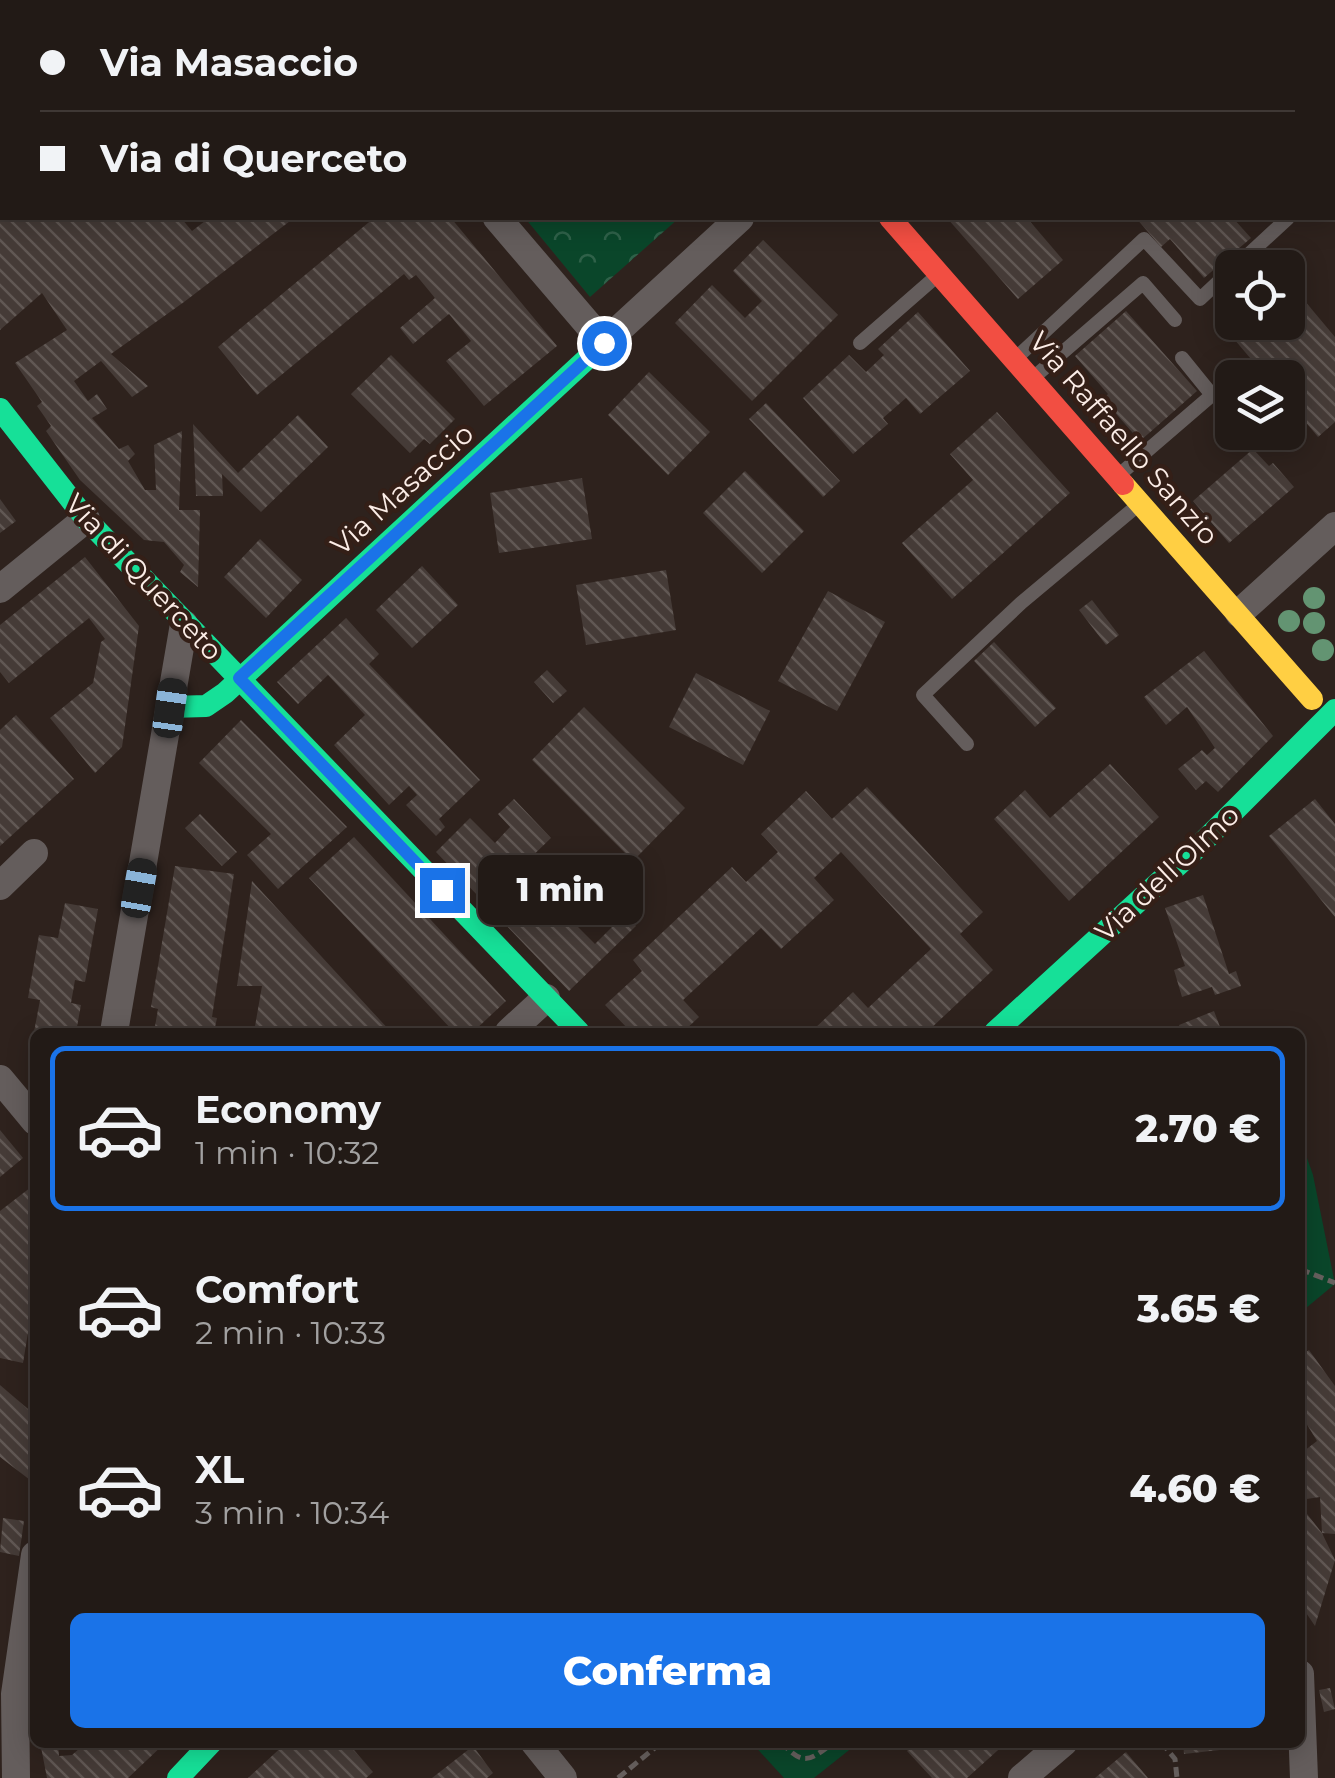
<!DOCTYPE html>
<html lang="it">
<meta charset="utf-8">
<style>
:root{--surface:#221a16;--page:#2a231f;--text:#f1f3f6;--muted:#a2a1a1;--line:#3f3835;--accent:#1a73e8}
body{margin:0;font-family:Montserrat,sans-serif;background:var(--page);color:var(--text);height:100vh;display:flex;flex-direction:column;font-size:38px;white-space:nowrap}
*{box-sizing:border-box;margin:0}
p{font-size:32px;color:var(--muted)}
.icon{flex:none;width:55px;height:55px;fill:none;stroke:currentColor;stroke-width:2;stroke-linecap:round;stroke-linejoin:round}
.map{position:relative;flex:1;overflow:hidden}
.drawer{position:absolute;left:30px;top:1028px;width:1275px;height:720px;display:flex;flex-direction:column;background:var(--surface);border-radius:15px;box-shadow:0 5px 25px #0003,0 0 0 2px var(--line)}
.drawer>*{flex:none}
.top-card{position:absolute;left:0px;top:0px;width:1335px;height:220px;box-shadow:0 5px 25px #0003,0 0 0 2px var(--line);display:grid;align-content:center;height:220px;padding:0 40px;background:var(--surface)}
.fabs{position:absolute;left:1215px;top:250px;display:grid;gap:20px}
.fabs a{display:grid;place-items:center;width:90px;height:90px;border-radius:15px;background:var(--surface);box-shadow:0 5px 25px #0003,0 0 0 2px var(--line);font-size:50px}
.end{position:absolute;width:45px;height:45px;margin:-22px;border:12px solid #1a73e8;background:#fff;box-shadow:0 0 0 5px #fff}
.from{border-radius:50%}
.bubble{position:absolute;height:70px;border-radius:15px;background:var(--surface);box-shadow:0 5px 25px #0003,0 0 0 2px var(--line);font-size:32px;font-weight:800;line-height:70px;text-align:center}
.car{position:absolute;width:30px;height:60px;margin:-30px -15px;border-radius:12px;box-shadow:0 0 8px 2px #0007;background:linear-gradient(#222 24%,#8ab4d8 0 40%,#222 0 76%,#8ab4d8 0 86%,#222 0)}
.top-card b{display:flex;align-items:center;gap:35px;height:95px;font-size:38px}
.top-card b+b{border-top:2px solid var(--line)}
.top-card i{width:25px;height:25px;background:var(--text)}
ul{padding:18px 0 0;list-style:none}
li{display:flex;align-items:center;gap:30px;height:165px;margin:0 20px 15px;padding:0 20px;border:5px solid transparent;border-radius:15px}
li div{flex:1}
li b{display:block;font-size:38px}
li em{font-style:normal;font-weight:800}
li.selected{border-color:var(--accent)}
li>.icon{width:90px;height:90px;stroke-width:1.5}
.cta{display:flex;gap:20px;margin-top:auto;padding:20px 40px}
.cta a{flex:1;height:115px;border-radius:15px;background:var(--accent);color:#fff;font-size:40px;font-weight:800;line-height:115px;text-align:center}
.map>svg:first-child{display:block}
.green{fill:#0a462a}
.park{fill:url(#park-crowns)}
.building{fill:url(#building-back-hatch)}
.lines{fill:none;stroke-linecap:round;stroke-linejoin:round}
.path{stroke:#67605e;stroke-width:5;stroke-dasharray:10 5;stroke-linecap:butt}
.lane{stroke:#645d5c;stroke-width:14}
.street{stroke:#645d5c;stroke-width:28}
.fast{stroke:#16e098;stroke-width:22}
.slow{stroke:#ffcf43;stroke-width:22}
.jam{stroke:#f24e42;stroke-width:22}
.tree{fill:#639472}
.route{stroke:#1a73e8;stroke-width:12}
.labels{text-anchor:middle;stroke-width:9;stroke-linejoin:round;paint-order:stroke}
.street-label{font-size:28px;fill:#fcede7;stroke:#341f17}
</style>
<div class="map">
<svg width="1335" height="1778" viewBox="0 0 1335 1778">
<defs>
<pattern id="park-crowns" width="20" height="18" patternUnits="userSpaceOnUse" patternTransform="scale(2.5)"><rect width="20" height="18" fill="#0a462a"/><path d="M2 6a3 3 0 1 1 6 0M12 15a3 3 0 1 1 6 0" fill="none" stroke="#2f6149"/></pattern>
<pattern id="building-back-hatch" width="6" height="6" patternUnits="userSpaceOnUse" patternTransform="scale(2.5)"><rect width="6" height="6" fill="#453b37"/><path d="M-1 5l2 2M0 0l6 6M5-1l2 2" fill="none" stroke="#615854"/></pattern>
</defs>
<rect width="100%" height="100%" fill="#2e221d"/>
<!-- green -->
<g class="green">
<path d="M1300 1138 1313 1175 1335 1284 1300 1313Z"/>
<path d="M752 1743H858L814 1778H784Z"/>
</g>
<!-- park -->
<path class="park" d="M525 218H679L590 297Z"/>
<!-- building -->
<g class="building">
<path d="M0 218H181L192 231 209 218H294L184 302 111 354 148 386 132 397 101 361 74 381 88 401 97 394 107 409 92 418 119 449 128 445 135 454 128 461 145 490H156L154 445 182 431 179 510H200L198 587 180 572 184 565 164 542 144 540 80 480 46 431 51 426 37 406 42 402 15 363 67 330 42 293 0 330Z"/>
<path d="M374 218H451L557 346 484 406 446 361 471 341 449 314 413 344 400 328 435 298 416 275 409 280 404 274 257 395 218 347Z"/>
<path d="M947 218H1027L1063 260 1018 299Z"/>
<path d="M1136 218H1233L1251 238 1204 278 1170 239 1161 247Z"/>
<path d="M763 240 838 315 752 401 675 323 712 285 745 318 762 301 733 271Z"/>
<path d="M1288 281 1335 337V422L1318 437 1288 401V378H1267L1223 326 1232 319V322H1288Z"/>
<path d="M1126 311 1197 391 1140 441 1103 399 1108 394 1075 356Z"/>
<path d="M918 312 970 371 920 414 906 398 883 418 888 424 853 454 803 398 849 355 866 372 884 355 878 349Z"/>
<path d="M391 355 455 419 430 444 424 439 410 453 351 394Z"/>
<path d="M649 372 710 432 668 475 608 415Z"/>
<path d="M766 403 840 481 823 497 749 419Z"/>
<path d="M997 412 1070 493 952 599 902 543 973 480 950 454Z"/>
<path d="M298 415 328 447 261 512 222 474 223 496H196L193 424 238 473Z"/>
<path d="M1253 449 1269 466 1273 463 1294 487 1229 543 1193 501Z"/>
<path d="M745 471 804 531 762 573 703 513Z"/>
<path d="M582 478 592 539 499 553 490 493Z"/>
<path d="M0 499 16 521 0 533Z"/>
<path d="M260 539 302 580 266 618 224 577Z"/>
<path d="M85 557 139 626 122 747 95 773 50 718 93 683 101 642 105 639 89 618 9 683 0 672V625Z"/>
<path d="M422 566 458 605 412 648 376 610Z"/>
<path d="M666 570 676 630 586 645 576 585Z"/>
<path d="M828 591 885 622 837 711 778 681Z"/>
<path d="M1092 600 1119 635 1106 645 1079 610Z"/>
<path d="M346 618 379 654 369 664 480 780 439 819 445 827 436 836 406 805 417 795 409 786 389 805 334 745 365 715 328 675 298 704 277 682Z"/>
<path d="M994 642 1056 708 1035 727 974 661Z"/>
<path d="M1204 651 1273 736 1218 792 1206 781 1196 790 1178 769 1202 750 1207 755 1215 748 1187 707 1166 725 1144 697Z"/>
<path d="M547 670 567 691 553 703 534 682Z"/>
<path d="M696 673 770 711 743 765 669 727Z"/>
<path d="M584 707 685 808 633 861 532 760Z"/>
<path d="M16 715 74 779 0 846V730Z"/>
<path d="M241 720 347 827 278 889 247 855 271 834 199 763Z"/>
<path d="M1110 764 1159 817 1069 901 994 819 1025 790 1050 818Z"/>
<path d="M867 787 983 912 960 934 993 970 927 1032H811L853 992 868 1008 931 949 841 852 814 878 834 900 781 949 761 928 683 1000 699 1017 683 1032H631L605 1005 642 971 633 960 732 867 746 882 778 852 761 834 806 791 832 819Z"/>
<path d="M514 799 551 838 520 868 531 880 536 875 576 915 571 920 595 944 625 914 636 926 569 991 436 852 470 818 495 843 510 827 498 814Z"/>
<path d="M1315 799 1335 824V917L1269 836Z"/>
<path d="M200 814 237 852 222 866 185 828Z"/>
<path d="M354 837 506 1001 473 1032H454L309 878Z"/>
<path d="M175 866 234 874 212 1017 217 1018 214 1032H154L158 1009 151 1007Z"/>
<path d="M252 881 391 1032H254L262 986H237Z"/>
<path d="M1203 895 1229 974 1236 971 1241 986 1215 995 1212 987 1182 997 1174 970 1185 966 1165 908Z"/>
<path d="M65 903 98 909 85 982 75 980 71 1003 81 1005 76 1032H34L40 1000 28 998 39 935 58 938Z"/>
<path d="M1214 1011 1222 1032H1181L1179 1025Z"/>
<path d="M0 1130 23 1158 0 1177Z"/>
<path d="M35 1184V1290L23 1363 0 1358V1211Z"/>
<path d="M1309 1350 1335 1386V1534L1322 1533 1335 1560 1315 1626 1300 1604V1505L1322 1533 1320 1497 1300 1500V1454L1317 1441 1300 1413V1356Z"/>
<path d="M0 1385 35 1415 34 1483 0 1457Z"/>
<path d="M3 1518 24 1521 19 1556 0 1552Z"/>
<path d="M1330 1688 1335 1709 1324 1712 1319 1690Z"/>
<path d="M40 1742H58L59 1756 72 1755 87 1742H166L128 1778H47Z"/>
<path d="M287 1742H347L373 1772 366 1778H248Z"/>
<path d="M916 1742H1007L967 1778H932L907 1751Z"/>
<path d="M1183 1742H1264V1745L1184 1754Z"/>
<path d="M473 1746 493 1773 487 1778H432Z"/>
<path d="M1126 1752 1148 1778H1095Z"/>
</g>
<g class="lines">
<!-- path -->
<g class="path">
<path d="M1300 1269 1335 1283"/>
<path d="M781 1742C804 1767 809 1761 834 1742"/>
<path d="M1161 1742 1175 1759 1177 1778"/>
<path d="M618 1778 662 1742"/>
</g>
<!-- lane -->
<g class="lane">
<path d="M1234 268 1288 218"/>
<path d="M860 343 939 274"/>
<path d="M1015 359 1144 239 1200 299 1232 269"/>
<path d="M1033 378 1143 283 1175 320"/>
<path d="M1119 475 1212 395 1182 358"/>
<path d="M967 744 923 695 1021 603 1137 506"/>
</g>
<!-- street -->
<g class="street">
<path d="M315 0 317 2"/>
<path d="M712 0 714 2"/>
<path d="M143 2 146 0"/>
<path d="M623 2 626 0"/>
<path d="M0 117 2 115"/>
<path d="M497 218 604 343 740 218"/>
<path d="M0 589 86 519"/>
<path d="M1239 613 1335 526"/>
<path d="M0 886 34 853"/>
<path d="M114 1032 184 624"/>
<path d="M509 1032 546 998"/>
<path d="M0 1079 35 1121"/>
<path d="M1300 1674 1304 1778"/>
<path d="M534 1742 563 1778"/>
<path d="M16 1778 15 1694 35 1555"/>
<path d="M1022 1778 1064 1742"/>
</g>
<!-- fast -->
<g class="fast">
<path d="M0 409 86 519 579 1032"/>
<path d="M170 707 206 706 225 693 604 343"/>
<path d="M995 1032 1201 844 1335 710"/>
<path d="M178 1778 212 1742"/>
</g>
<!-- slow -->
<path class="slow" d="M1123 484 1312 699"/>
<!-- jam -->
<path class="jam" d="M890 218 1123 484"/>
</g>
<!-- trees -->
<g class="tree">
<circle cx="1314" cy="598" r="11"/>
<circle cx="1289" cy="621" r="11"/>
<circle cx="1314" cy="623" r="11"/>
<circle cx="1323" cy="650" r="11"/>
</g>
<g class="lines">
<!-- route -->
<path class="route" d="M442 890 239 678 604 343"/>
</g>
<g class="labels">
<!-- street labels -->
<g class="street-label">
<text transform="translate(1124 438) rotate(49)" y="10">Via Raffaello Sanzio</text>
<text transform="translate(402 489) rotate(-42)" y="10">Via Masaccio</text>
<text transform="translate(144 577) rotate(47)" y="10">Via di Querceto</text>
<text transform="translate(1167 873) rotate(-43)" y="10">Via dell'Olmo</text>
</g>
</g>
</svg>
<div class="fabs">
<a><svg class="icon" aria-label="locate" viewBox="0 0 24 24"><circle cx="12" cy="12" r="6"/><path d="M12 2v4M12 18v4M2 12h4M18 12h4"/></svg></a>
<a><svg class="icon" aria-label="layers" viewBox="0 0 24 24"><path d="M12 4l9 5-9 5-9-5zM3 14l9 5 9-5"/></svg></a>
</div>
<i class="end from" style="left:604px;top:343px"></i>
<i class="end" style="left:442px;top:890px"></i>
<div class="bubble" style="left:478px;top:855px;width:165px">1 min</div>
<i class="car" style="left:170px;top:708px;rotate:8deg"></i>
<i class="car" style="left:139px;top:888px;rotate:10deg"></i>
<div class="top-card">
<b><i class="from"></i>Via Masaccio</b>
<b><i></i>Via di Querceto</b>
</div>
<section class="drawer">
<ul>
<li class="selected"><svg class="icon" aria-label="car" viewBox="0 0 24 24"><path d="M5 17H2v-5l4-1 3-4h7l3 4 3 1v5h-3M9 17h6M6 11h13"/><circle cx="7" cy="17" r="2"/><circle cx="17" cy="17" r="2"/></svg><div><b>Economy</b><p>1 min · 10:32</p></div><em>2.70 €</em></li>
<li><svg class="icon" aria-label="car" viewBox="0 0 24 24"><path d="M5 17H2v-5l4-1 3-4h7l3 4 3 1v5h-3M9 17h6M6 11h13"/><circle cx="7" cy="17" r="2"/><circle cx="17" cy="17" r="2"/></svg><div><b>Comfort</b><p>2 min · 10:33</p></div><em>3.65 €</em></li>
<li><svg class="icon" aria-label="car" viewBox="0 0 24 24"><path d="M5 17H2v-5l4-1 3-4h7l3 4 3 1v5h-3M9 17h6M6 11h13"/><circle cx="7" cy="17" r="2"/><circle cx="17" cy="17" r="2"/></svg><div><b>XL</b><p>3 min · 10:34</p></div><em>4.60 €</em></li>
</ul>
<div class="cta"><a>Conferma</a></div>
</section>
</div>
